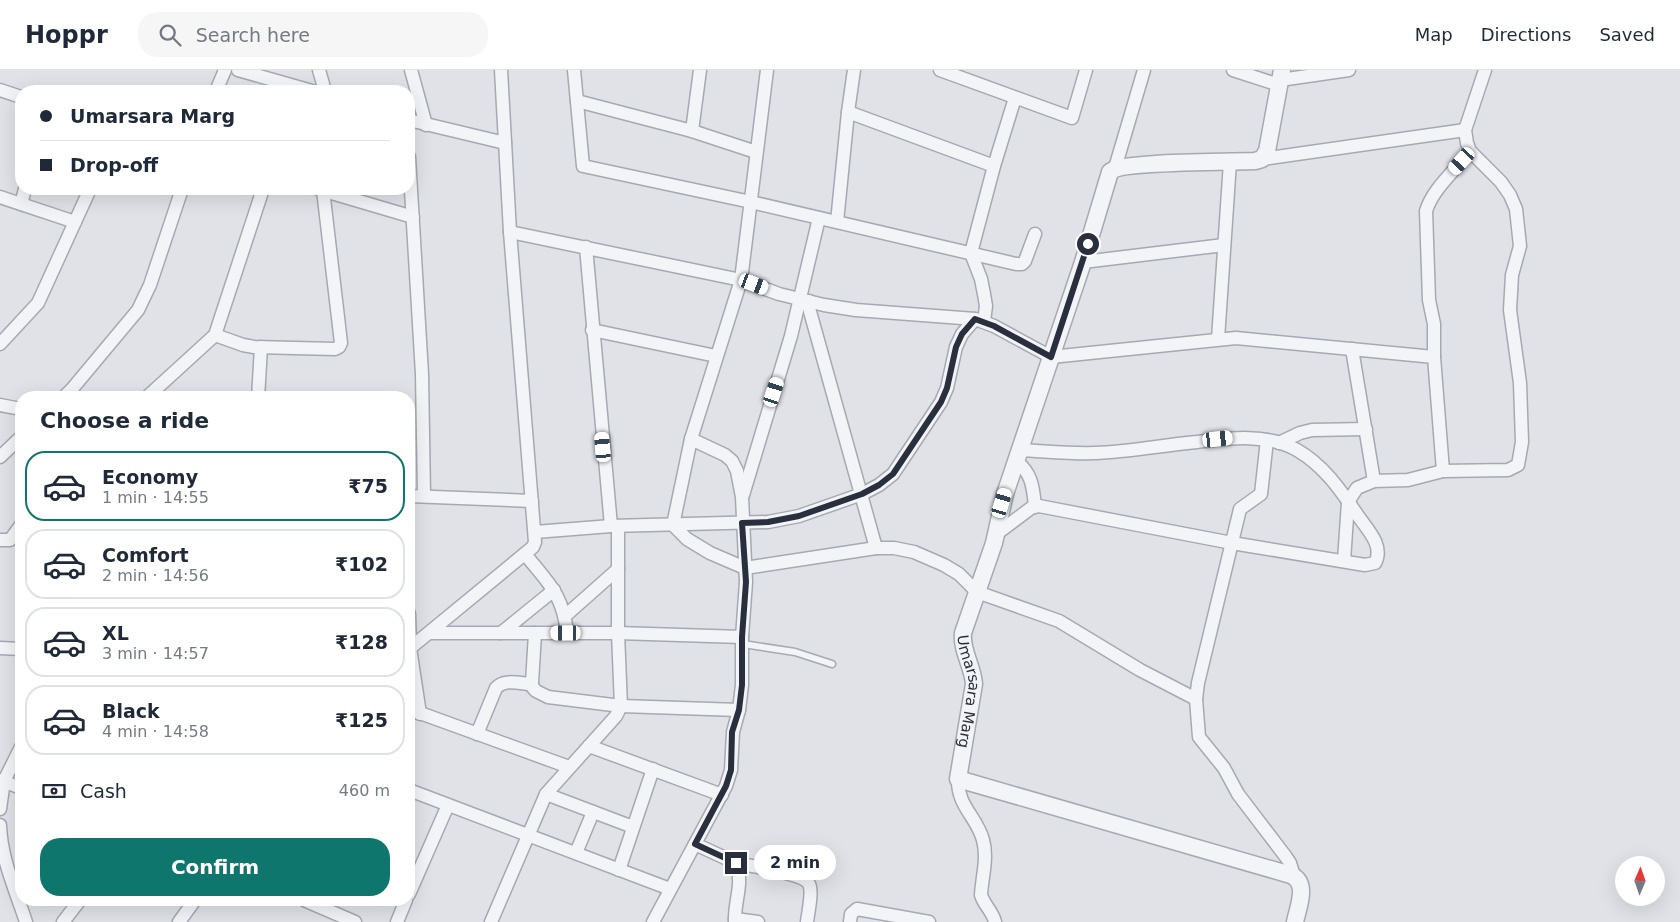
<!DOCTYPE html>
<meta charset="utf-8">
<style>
:root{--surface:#fff;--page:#f6f6f7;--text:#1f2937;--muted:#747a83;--line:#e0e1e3;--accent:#0f766e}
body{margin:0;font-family:"DejaVu Sans",sans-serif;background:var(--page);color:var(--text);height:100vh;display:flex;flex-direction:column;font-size:19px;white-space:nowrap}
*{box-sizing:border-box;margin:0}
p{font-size:16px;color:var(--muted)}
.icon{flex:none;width:28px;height:28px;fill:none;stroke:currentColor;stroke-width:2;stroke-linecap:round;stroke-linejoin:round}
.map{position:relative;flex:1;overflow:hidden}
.details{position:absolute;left:15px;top:321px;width:400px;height:515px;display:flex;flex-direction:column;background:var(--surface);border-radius:20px;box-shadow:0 5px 20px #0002}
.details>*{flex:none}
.hud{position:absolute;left:15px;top:15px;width:400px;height:110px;border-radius:20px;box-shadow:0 5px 20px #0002;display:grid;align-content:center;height:110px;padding:0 25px;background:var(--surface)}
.needle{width:32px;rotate:2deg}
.buttons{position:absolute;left:1615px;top:786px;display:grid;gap:10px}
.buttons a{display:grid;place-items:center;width:50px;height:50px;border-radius:50%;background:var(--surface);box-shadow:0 5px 20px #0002;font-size:25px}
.end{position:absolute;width:22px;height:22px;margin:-11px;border:6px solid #2a2f3e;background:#fff;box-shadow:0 0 0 2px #fff}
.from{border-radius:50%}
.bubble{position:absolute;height:35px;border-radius:18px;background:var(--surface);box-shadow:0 5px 20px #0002;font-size:16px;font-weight:700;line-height:35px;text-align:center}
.car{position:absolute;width:15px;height:30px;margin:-15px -8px;border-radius:6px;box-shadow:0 0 4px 1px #0007;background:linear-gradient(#fff 24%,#345 0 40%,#fff 0 76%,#345 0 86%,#fff 0)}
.hud b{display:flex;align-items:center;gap:18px;height:48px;font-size:19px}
.hud b+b{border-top:1px solid var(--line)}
.hud i{width:12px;height:12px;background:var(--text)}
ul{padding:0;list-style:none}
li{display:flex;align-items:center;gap:15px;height:70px;margin:0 10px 8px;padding:0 15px;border:2px solid var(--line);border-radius:20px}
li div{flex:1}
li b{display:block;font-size:19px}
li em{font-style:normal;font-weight:700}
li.selected{border-color:var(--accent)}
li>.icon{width:45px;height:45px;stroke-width:1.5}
h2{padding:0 25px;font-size:22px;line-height:60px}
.pay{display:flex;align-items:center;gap:12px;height:55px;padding:0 25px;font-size:19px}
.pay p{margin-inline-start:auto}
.cta{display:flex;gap:10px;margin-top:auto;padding:10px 25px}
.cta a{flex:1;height:58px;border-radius:20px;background:var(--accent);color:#fff;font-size:20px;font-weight:700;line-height:58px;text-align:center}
header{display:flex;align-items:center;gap:30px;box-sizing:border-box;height:70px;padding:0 25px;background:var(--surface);border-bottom:1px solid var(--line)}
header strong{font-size:24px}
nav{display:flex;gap:28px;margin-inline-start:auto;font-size:18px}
.search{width:350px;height:45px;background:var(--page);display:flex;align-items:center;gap:12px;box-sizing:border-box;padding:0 18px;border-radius:20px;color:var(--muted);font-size:19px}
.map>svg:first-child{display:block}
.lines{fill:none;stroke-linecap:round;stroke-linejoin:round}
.service-casing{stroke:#a6a9b2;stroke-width:9}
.minor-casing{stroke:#a6a9b2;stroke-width:15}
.tertiary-casing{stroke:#a6a9b2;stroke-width:19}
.service{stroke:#f3f4f7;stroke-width:6}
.minor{stroke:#f3f4f7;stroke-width:12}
.tertiary{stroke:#f3f4f7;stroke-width:16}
.route{stroke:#2a2f3e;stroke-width:6}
.labels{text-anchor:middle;stroke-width:5;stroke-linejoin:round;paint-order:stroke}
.street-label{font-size:15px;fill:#2a2f3e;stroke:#eff1f6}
</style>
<header>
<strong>Hoppr</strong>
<div class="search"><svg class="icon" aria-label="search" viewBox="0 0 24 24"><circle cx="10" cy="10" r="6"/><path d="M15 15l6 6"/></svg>Search here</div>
<nav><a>Map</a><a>Directions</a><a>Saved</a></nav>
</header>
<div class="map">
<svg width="1680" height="852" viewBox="0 0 1680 852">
<rect width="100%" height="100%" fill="#e0e2e8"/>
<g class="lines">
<defs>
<path id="service" d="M743 574 795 582 832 594"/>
<g id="minor">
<path d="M238 0 312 21"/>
<path d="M319 0 325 21"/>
<path d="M411 0 426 55"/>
<path d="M574 0 583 96 751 132 1016 194H1022L1025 191 1035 164"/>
<path d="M940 0 1072 48 1086 0"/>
<path d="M1233 0 1279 15"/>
<path d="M1280 10 1349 0"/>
<path d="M0 20 21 27"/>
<path d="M216 21 225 0"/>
<path d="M577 31 692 61 756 82"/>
<path d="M848 42 994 96"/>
<path d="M409 50 505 73"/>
<path d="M692 61 700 0"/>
<path d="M409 87 422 304 424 426"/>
<path d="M1262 89 1465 60"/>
<path d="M1115 98 1144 0"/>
<path d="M318 119 413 147"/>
<path d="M0 127 75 152"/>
<path d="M21 134 25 119"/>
<path d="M837 152 848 42 854 0"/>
<path d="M510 162 741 210 779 224 824 235 856 240 975 249 994 256 1051 287 1236 268 1434 287 1443 401"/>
<path d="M586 177 611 456"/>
<path d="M1083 192 1224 175"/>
<path d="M809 231V238L876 478"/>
<path d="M984 251 986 236 984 224 981 209 971 183 994 96 1015 28"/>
<path d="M592 260 716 286"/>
<path d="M215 265 243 275 254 277 335 279 339 277 341 273 323 120"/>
<path d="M1218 269 1230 92"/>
<path d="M0 274 38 233 90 119"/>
<path d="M1352 279 1374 411"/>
<path d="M1434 287V254L1429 230 1426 141C1433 118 1456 100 1470 81"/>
<path d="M63 328 72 319 138 240 150 215 182 119"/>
<path d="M146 328 215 265 263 119"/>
<path d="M258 328 261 277"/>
<path d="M0 335 21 339"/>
<path d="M1267 370 1261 424 1240 439 1198 613 1196 629 1199 667 1224 698 1238 724 1286 787 1290 793 1294 806"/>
<path d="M1279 373 1300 363 1312 360 1366 359"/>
<path d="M0 387 21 367"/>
<path d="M1016 391C1032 403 1033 417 1035 436"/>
<path d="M743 425 791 266 819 148"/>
<path d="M409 426 532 431"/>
<path d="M673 455 687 469 710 483 745 498 876 478H894L914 482 944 495 959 504 977 522 1059 551 1140 600 1196 629"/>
<path d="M673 455 691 369 741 210 767 0"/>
<path d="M535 462 611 456 768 452 799 446 862 424 879 415 893 404 941 332 947 318 956 277 962 264 975 249"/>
<path d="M995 465 1031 438 1039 436 1232 473 1365 495 1375 493C1385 475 1365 457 1356 443 1340 419 1323 395 1297 380 1266 363 1230 368 1197 372 1163 375 1129 382 1095 383 1070 384 1044 381 1019 380"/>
<path d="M0 470H10L21 455"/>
<path d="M525 484C548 513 563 524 567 563"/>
<path d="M1344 491 1348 432 1357 418 1374 411 1408 410 1443 401 1508 400 1518 395 1522 372 1520 313 1510 240 1512 205 1520 176 1516 139 1510 125 1501 112 1470 81 1467 73 1465 60 1485 0"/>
<path d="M409 544 410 578 420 644"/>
<path d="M565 546 618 499"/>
<path d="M430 563H618L742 567"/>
<path d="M501 563 554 520"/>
<path d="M0 578 21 579"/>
<path d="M409 579 533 477 535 472 510 162 501 0"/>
<path d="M530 614 536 621 548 627 621 636 739 640"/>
<path d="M409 639 569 697"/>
<path d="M477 664 496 618C504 609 518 613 529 614L532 613 535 563"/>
<path d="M589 676 722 725"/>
<path d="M958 709C957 736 977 747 983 770 988 788 982 807 981 825 984 835 993 842 995 852"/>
<path d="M0 710 21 718"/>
<path d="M409 720 670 819"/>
<path d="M546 724 633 757"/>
<path d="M0 739 4 711 21 677"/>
<path d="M0 755C1 789 16 821 26 852"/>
<path d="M695 774 736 793C744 815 734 830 735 852"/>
<path d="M576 783 593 742"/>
<path d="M736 793C749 796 803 803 809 814 813 821 808 843 807 852"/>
<path d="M619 800 653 699"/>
<path d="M409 824 448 735"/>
<path d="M304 830 355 852"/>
<path d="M735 849 758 852"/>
<path d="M63 852 80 830"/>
<path d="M179 852 195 830"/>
<path d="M397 852 406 830"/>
<path d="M491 852 546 724 616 646 621 636 618 563V456"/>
<path d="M653 852 726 716 731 700 733 662 739 640 742 615V567L746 512 742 427 737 401 732 391 725 385 691 369"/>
<path d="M850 852 851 844 857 839 929 852"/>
</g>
<g id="tertiary">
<path id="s1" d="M1282 0 1267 81 1262 89 1255 91C1233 92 1120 91 1110 102L1083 192 1005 424 994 473 963 563C961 580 973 597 974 614L958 709 1291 805C1309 813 1298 837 1295 852"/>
</g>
</defs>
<!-- service casing -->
<use href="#service" class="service-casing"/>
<!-- minor casing -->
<use href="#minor" class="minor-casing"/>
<!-- tertiary casing -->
<use href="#tertiary" class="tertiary-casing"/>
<!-- service -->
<use href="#service" class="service"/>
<!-- minor -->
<use href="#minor" class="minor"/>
<!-- tertiary -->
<use href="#tertiary" class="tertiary"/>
</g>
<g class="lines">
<!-- route -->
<path class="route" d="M736 793 695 774 726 716 731 700 732 662 739 640 742 615V567L746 512 742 453 768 452 799 446 862 424 879 415 893 404 941 332 947 318 956 277 962 264 975 249 994 256 1051 287 1088 174"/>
</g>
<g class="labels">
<!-- street labels -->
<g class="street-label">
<text dy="5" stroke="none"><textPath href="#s1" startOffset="789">Umarsara Marg</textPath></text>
</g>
</g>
</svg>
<div class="buttons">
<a><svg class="needle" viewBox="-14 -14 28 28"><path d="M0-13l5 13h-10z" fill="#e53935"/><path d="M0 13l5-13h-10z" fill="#747a83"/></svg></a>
</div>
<i class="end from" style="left:1088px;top:174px"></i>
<i class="end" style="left:736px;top:793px"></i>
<div class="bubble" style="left:754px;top:775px;width:82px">2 min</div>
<i class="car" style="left:1462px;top:91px;rotate:222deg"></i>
<i class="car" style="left:754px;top:214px;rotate:111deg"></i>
<i class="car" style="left:774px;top:322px;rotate:18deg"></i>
<i class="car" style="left:1218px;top:369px;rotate:84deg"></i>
<i class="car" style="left:603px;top:377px;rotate:355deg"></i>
<i class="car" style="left:1002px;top:433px;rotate:17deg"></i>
<i class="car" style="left:566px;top:563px;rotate:270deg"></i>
<div class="hud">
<b><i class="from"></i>Umarsara Marg</b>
<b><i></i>Drop-off</b>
</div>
<section class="details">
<h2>Choose a ride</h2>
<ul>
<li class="selected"><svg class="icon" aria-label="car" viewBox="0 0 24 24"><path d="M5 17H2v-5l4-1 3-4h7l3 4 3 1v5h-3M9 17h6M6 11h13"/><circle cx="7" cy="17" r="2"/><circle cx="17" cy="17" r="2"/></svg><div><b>Economy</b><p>1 min · 14:55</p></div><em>₹75</em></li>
<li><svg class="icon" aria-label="car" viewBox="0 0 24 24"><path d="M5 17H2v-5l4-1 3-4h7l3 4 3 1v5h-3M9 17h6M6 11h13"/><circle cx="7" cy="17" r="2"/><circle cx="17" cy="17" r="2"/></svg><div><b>Comfort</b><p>2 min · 14:56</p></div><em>₹102</em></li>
<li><svg class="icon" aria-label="car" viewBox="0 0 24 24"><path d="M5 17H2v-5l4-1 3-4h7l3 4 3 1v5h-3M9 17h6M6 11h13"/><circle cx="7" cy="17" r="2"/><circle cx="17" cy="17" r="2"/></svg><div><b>XL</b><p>3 min · 14:57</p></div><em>₹128</em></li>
<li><svg class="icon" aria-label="car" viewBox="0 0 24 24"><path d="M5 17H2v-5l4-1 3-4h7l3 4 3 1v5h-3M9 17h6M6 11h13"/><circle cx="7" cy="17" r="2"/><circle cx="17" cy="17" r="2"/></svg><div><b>Black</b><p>4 min · 14:58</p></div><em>₹125</em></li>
</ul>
<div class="pay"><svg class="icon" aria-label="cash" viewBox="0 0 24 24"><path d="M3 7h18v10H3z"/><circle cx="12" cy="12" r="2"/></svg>Cash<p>460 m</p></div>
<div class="cta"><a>Confirm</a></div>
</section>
</div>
